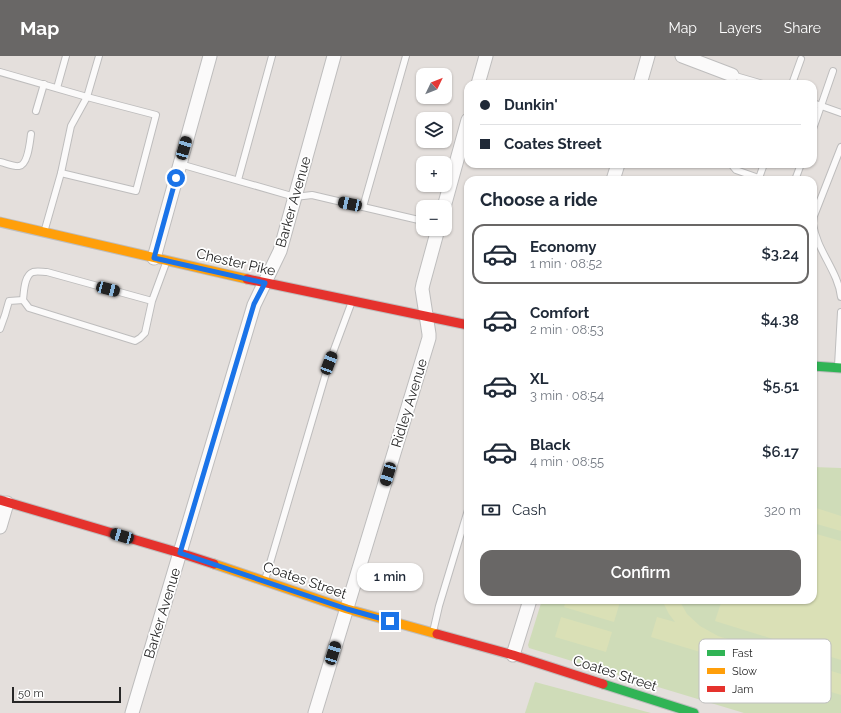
<!DOCTYPE html>
<meta charset="utf-8">
<style>
:root{--surface:#fff;--page:#f2f2f3;--text:#1f2937;--muted:#747a83;--line:#e0e1e3;--accent:#696766}
body{margin:0;font-family:Raleway,sans-serif;background:var(--page);color:var(--text);height:100vh;display:flex;flex-direction:column;font-size:15px;white-space:nowrap}
*{box-sizing:border-box;margin:0}
p{font-size:13px;color:var(--muted)}
.icon{flex:none;width:22px;height:22px;fill:none;stroke:currentColor;stroke-width:2;stroke-linecap:round;stroke-linejoin:round}
.map{position:relative;flex:1;overflow:hidden}
.details{position:absolute;left:464px;top:120px;width:353px;height:428px;display:flex;flex-direction:column;background:var(--surface);border-radius:12px;box-shadow:0 1px 3px #0004}
.details>*{flex:none}
.banner{position:absolute;left:464px;top:24px;width:353px;height:88px;border-radius:12px;box-shadow:0 1px 3px #0004;display:grid;align-content:center;height:88px;padding:0 16px;background:var(--surface)}
.needle{width:26px;rotate:47deg}
.fabs{position:absolute;left:416px;top:12px;display:grid;gap:8px}
.fabs a{display:grid;place-items:center;width:36px;height:36px;border-radius:8px;background:var(--surface);box-shadow:0 1px 3px #0004;font-size:20px}
.scale{position:absolute;left:12px;bottom:10px;width:109px;box-sizing:border-box;padding-left:4px;border:2px solid #272727;border-top:0;font-size:11px;line-height:14px;white-space:nowrap;color:#272727;-webkit-text-stroke:3px #fff;paint-order:stroke}
.end{position:absolute;width:18px;height:18px;margin:-9px;border:5px solid #1a73e8;background:#fff;box-shadow:0 0 0 2px #fff}
.from{border-radius:50%}
.bubble{position:absolute;height:28px;border-radius:12px;background:var(--surface);box-shadow:0 1px 3px #0004;font-size:13px;font-weight:600;line-height:28px;text-align:center}
.car{position:absolute;width:12px;height:24px;margin:-12px -6px;border-radius:5px;box-shadow:0 0 3px 1px #0007;background:linear-gradient(#222 24%,#8ab4d8 0 40%,#222 0 76%,#8ab4d8 0 86%,#222 0)}
.banner b{display:flex;align-items:center;gap:14px;height:38px;font-size:15px}
.banner b+b{border-top:1px solid var(--line)}
.banner i{width:10px;height:10px;background:var(--text)}
ul{padding:0;list-style:none}
li{display:flex;align-items:center;gap:12px;height:60px;margin:0 8px 6px;padding:0 8px;border:2px solid transparent;border-radius:12px}
li div{flex:1}
li b{display:block;font-size:15px}
li em{font-style:normal;font-weight:600}
li.selected{border-color:var(--accent)}
li>.icon{width:36px;height:36px;stroke-width:1.5}
h2{padding:0 16px;font-size:18px;line-height:48px}
.pay{display:flex;align-items:center;gap:10px;height:44px;padding:0 16px;font-size:15px}
.pay p{margin-inline-start:auto}
.action{display:flex;gap:8px;margin-top:auto;padding:8px 16px}
.action a{flex:1;height:46px;border-radius:12px;background:var(--accent);color:#fff;font-size:16px;font-weight:600;line-height:46px;text-align:center}
header{display:flex;align-items:center;gap:24px;box-sizing:border-box;height:56px;padding:0 20px;background:var(--accent);color:#fff}
header strong{font-size:19px}
nav{display:flex;gap:22px;margin-inline-start:auto;font-size:14px}
.map>svg:first-child{display:block}
.green{fill:#cfdcb8}
.pitch{fill:#dae0b6}
.lines{fill:none;stroke-linecap:round;stroke-linejoin:round}
.lane-casing{stroke:#bebdbd;stroke-width:8}
.street-casing{stroke:#bebdbd;stroke-width:15}
.fast-casing{stroke:#bebdbd;stroke-width:11}
.slow-casing{stroke:#bebdbd;stroke-width:11}
.jam-casing{stroke:#bebdbd;stroke-width:11}
.lane{stroke:#fbfafa;stroke-width:6}
.street{stroke:#fbfafa;stroke-width:13}
.fast{stroke:#30b455;stroke-width:9}
.slow{stroke:#ff9f0a;stroke-width:9}
.jam{stroke:#e5322d;stroke-width:9}
.route{stroke:#1a73e8;stroke-width:5}
.labels{text-anchor:middle;stroke-width:3.5;stroke-linejoin:round;paint-order:stroke}
.street-label{font-size:14px;fill:#272727;stroke:#fff}
.key{fill:#fff;stroke:#bebebe;stroke-width:1}
.key-label{font-size:11px;fill:#272727}
</style>
<header>
<strong>Map</strong>
<nav><a>Map</a><a>Layers</a><a>Share</a></nav>
</header>
<div class="map">
<svg width="841" height="657" viewBox="0 0 841 657">
<rect width="100%" height="100%" fill="#e4dfdc"/>
<!-- green -->
<g class="green">
<path d="M813 411 841 412V657H744L529 592 528 589 542 544H813Z"/>
<path d="M535 626 651 657H525Z"/>
</g>
<!-- pitch -->
<g class="pitch">
<path d="M813 451 841 460V475L813 467Z"/>
<path d="M813 477 841 485V604L715 565 722 544H813Z"/>
<path d="M566 544H612L620 546 614 566 564 551Z"/>
<path d="M662 544H679L687 558 700 570 718 580 841 618V639L651 581 657 561 675 566 669 558Z"/>
<path d="M561 561 612 576 606 596 555 581Z"/>
</g>
<g class="lines">
<defs>
<g id="lane">
<path d="M0 16 87 41 156 59 136 135 61 117"/>
<path d="M732 19 763 28"/>
<path d="M792 28 801 3"/>
<path d="M57 32 66 0"/>
<path d="M813 47 841 57"/>
<path d="M36 55 44 28"/>
<path d="M813 73 833 15"/>
<path d="M0 106C5 107 15 111 19 110 28 109 30 85 31 78"/>
<path d="M180 108 295 141 312 139 363 151 406 0"/>
<path d="M731 108 736 114 764 124"/>
<path d="M759 122 764 108"/>
<path d="M238 124 272 0"/>
<path d="M795 124 801 108"/>
<path d="M363 151 423 165"/>
<path d="M813 167 814 160 841 91"/>
<path d="M813 168C817 195 838 215 841 241"/>
<path d="M45 173 61 117 71 70 87 41 99 0"/>
<path d="M152 245 47 216C43 216 37 215 33 216 24 219 24 236 23 244L29 252 135 285 140 282 145 277 152 245 166 207"/>
<path d="M0 273 5 259 9 245 23 244"/>
<path d="M838 310 841 256"/>
<path d="M265 524 329 307 351 248"/>
<path d="M433 576 439 550 468 454"/>
</g>
<g id="street">
<path d="M682 0 732 19"/>
<path d="M478 28 486 0"/>
<path d="M640 28 648 0"/>
<path d="M613 124 618 108"/>
<path d="M444 151 468 64"/>
<path d="M154 202 210 0"/>
<path d="M0 471 7 447"/>
<path d="M513 599 530 544"/>
<path d="M132 657 254 249 280 195 334 0"/>
<path d="M315 657 429 282V278L422 233 423 228 438 173"/>
</g>
<g id="fast">
<path d="M813 310 841 312"/>
<path d="M603 628 694 657"/>
</g>
<g id="slow">
<path d="M0 166 247 223"/>
<path d="M214 508 347 553 437 578"/>
</g>
<g id="jam">
<path d="M247 223 468 269"/>
<path d="M0 444 180 497 214 508"/>
<path d="M437 578 513 599 603 628"/>
</g>
</defs>
<!-- lane casing -->
<use href="#lane" class="lane-casing"/>
<!-- street casing -->
<use href="#street" class="street-casing"/>
<!-- fast casing -->
<use href="#fast" class="fast-casing"/>
<!-- slow casing -->
<use href="#slow" class="slow-casing"/>
<!-- jam casing -->
<use href="#jam" class="jam-casing"/>
<!-- lane -->
<use href="#lane" class="lane"/>
<!-- street -->
<use href="#street" class="street"/>
<!-- fast -->
<use href="#fast" class="fast"/>
<!-- slow -->
<use href="#slow" class="slow"/>
<!-- jam -->
<use href="#jam" class="jam"/>
</g>
<g class="lines">
<!-- route -->
<path class="route" d="M176 122 154 202 265 227 254 248 180 497 347 553 390 565"/>
</g>
<g class="labels">
<!-- street labels -->
<g class="street-label">
<text transform="translate(293 146) rotate(-74)" y="5">Barker Avenue</text>
<text transform="translate(236 206) rotate(13)" y="5">Chester Pike</text>
<text transform="translate(409 347) rotate(-73)" y="5">Ridley Avenue</text>
<text transform="translate(305 524) rotate(19)" y="5">Coates Street</text>
<text transform="translate(162 557) rotate(-73)" y="5">Barker Avenue</text>
<text transform="translate(615 617) rotate(18)" y="5">Coates Street</text>
</g>
</g>
<!-- legend -->
<rect x="699" y="583" width="132" height="64" rx="6" class="key"/>
<rect x="707" y="594" width="18" height="6" fill="#30b455"/>
<rect x="707" y="612" width="18" height="6" fill="#ff9f0a"/>
<rect x="707" y="630" width="18" height="6" fill="#e5322d"/>
<g class="key-label">
<text x="732" y="601">Fast</text>
<text x="732" y="619">Slow</text>
<text x="732" y="637">Jam</text>
</g>
</svg>
<div class="fabs">
<a><svg class="needle" viewBox="-14 -14 28 28"><path d="M0-13l5 13h-10z" fill="#e53935"/><path d="M0 13l5-13h-10z" fill="#747a83"/></svg></a>
<a><svg class="icon" aria-label="layers" viewBox="0 0 24 24"><path d="M12 4l9 5-9 5-9-5zM3 14l9 5 9-5"/></svg></a>
<a>+</a>
<a>−</a>
</div>
<div class="scale">50 m</div>
<i class="end from" style="left:176px;top:122px"></i>
<i class="end" style="left:390px;top:565px"></i>
<div class="bubble" style="left:357px;top:507px;width:66px">1 min</div>
<i class="car" style="left:184px;top:92px;rotate:16deg"></i>
<i class="car" style="left:350px;top:148px;rotate:282deg"></i>
<i class="car" style="left:108px;top:233px;rotate:105deg"></i>
<i class="car" style="left:329px;top:307px;rotate:21deg"></i>
<i class="car" style="left:388px;top:418px;rotate:197deg"></i>
<i class="car" style="left:122px;top:480px;rotate:286deg"></i>
<i class="car" style="left:333px;top:597px;rotate:17deg"></i>
<div class="banner">
<b><i class="from"></i>Dunkin'</b>
<b><i></i>Coates Street</b>
</div>
<section class="details">
<h2>Choose a ride</h2>
<ul>
<li class="selected"><svg class="icon" aria-label="car" viewBox="0 0 24 24"><path d="M5 17H2v-5l4-1 3-4h7l3 4 3 1v5h-3M9 17h6M6 11h13"/><circle cx="7" cy="17" r="2"/><circle cx="17" cy="17" r="2"/></svg><div><b>Economy</b><p>1 min · 08:52</p></div><em>$3.24</em></li>
<li><svg class="icon" aria-label="car" viewBox="0 0 24 24"><path d="M5 17H2v-5l4-1 3-4h7l3 4 3 1v5h-3M9 17h6M6 11h13"/><circle cx="7" cy="17" r="2"/><circle cx="17" cy="17" r="2"/></svg><div><b>Comfort</b><p>2 min · 08:53</p></div><em>$4.38</em></li>
<li><svg class="icon" aria-label="car" viewBox="0 0 24 24"><path d="M5 17H2v-5l4-1 3-4h7l3 4 3 1v5h-3M9 17h6M6 11h13"/><circle cx="7" cy="17" r="2"/><circle cx="17" cy="17" r="2"/></svg><div><b>XL</b><p>3 min · 08:54</p></div><em>$5.51</em></li>
<li><svg class="icon" aria-label="car" viewBox="0 0 24 24"><path d="M5 17H2v-5l4-1 3-4h7l3 4 3 1v5h-3M9 17h6M6 11h13"/><circle cx="7" cy="17" r="2"/><circle cx="17" cy="17" r="2"/></svg><div><b>Black</b><p>4 min · 08:55</p></div><em>$6.17</em></li>
</ul>
<div class="pay"><svg class="icon" aria-label="cash" viewBox="0 0 24 24"><path d="M3 7h18v10H3z"/><circle cx="12" cy="12" r="2"/></svg>Cash<p>320 m</p></div>
<div class="action"><a>Confirm</a></div>
</section>
</div>
